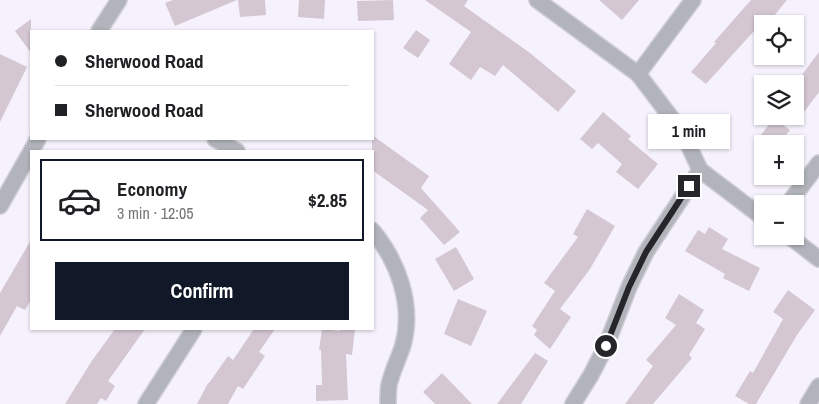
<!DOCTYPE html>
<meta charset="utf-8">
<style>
:root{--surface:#fff;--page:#f2f2f2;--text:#202124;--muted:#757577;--line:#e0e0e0;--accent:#111827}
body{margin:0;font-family:"Archivo Narrow",sans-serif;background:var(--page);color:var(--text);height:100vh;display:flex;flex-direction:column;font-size:19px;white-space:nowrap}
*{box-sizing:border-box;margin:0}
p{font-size:16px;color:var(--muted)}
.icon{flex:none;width:28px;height:28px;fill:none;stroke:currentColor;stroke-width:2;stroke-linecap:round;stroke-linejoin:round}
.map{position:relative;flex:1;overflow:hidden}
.panel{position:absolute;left:30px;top:150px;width:344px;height:180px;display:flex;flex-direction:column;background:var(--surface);border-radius:0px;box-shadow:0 1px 4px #0004}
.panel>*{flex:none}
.top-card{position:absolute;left:30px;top:30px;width:344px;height:110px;border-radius:0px;box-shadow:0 1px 4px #0004;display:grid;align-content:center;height:110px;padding:0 25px;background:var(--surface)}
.controls{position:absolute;left:754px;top:15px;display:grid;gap:10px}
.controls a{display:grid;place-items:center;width:50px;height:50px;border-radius:0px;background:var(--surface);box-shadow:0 1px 4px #0004;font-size:25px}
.end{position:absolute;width:22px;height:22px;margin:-11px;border:6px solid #26252a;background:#fff;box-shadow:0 0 0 2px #fff}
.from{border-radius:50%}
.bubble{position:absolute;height:35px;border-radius:0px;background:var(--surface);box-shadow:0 1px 4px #0004;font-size:16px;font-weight:700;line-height:35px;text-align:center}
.top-card b{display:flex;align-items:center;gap:18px;height:48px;font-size:19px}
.top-card b+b{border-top:1px solid var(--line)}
.top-card i{width:12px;height:12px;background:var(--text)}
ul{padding:9px 0 0;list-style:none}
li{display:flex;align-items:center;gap:15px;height:82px;margin:0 10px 8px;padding:0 15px;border:2px solid var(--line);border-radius:0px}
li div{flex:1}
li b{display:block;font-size:19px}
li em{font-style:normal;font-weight:700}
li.active{border-color:var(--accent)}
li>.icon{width:45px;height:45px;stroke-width:1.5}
.primary-button{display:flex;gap:10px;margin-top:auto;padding:10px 25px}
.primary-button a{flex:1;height:58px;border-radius:0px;background:var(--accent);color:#fff;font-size:20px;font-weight:700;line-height:58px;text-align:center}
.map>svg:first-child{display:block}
.building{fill:#d4c7d2}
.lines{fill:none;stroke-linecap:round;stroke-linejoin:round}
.street-casing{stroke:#d1cdd7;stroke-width:18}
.street{stroke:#b1b4ba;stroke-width:15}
.route{stroke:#26252a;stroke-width:6}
</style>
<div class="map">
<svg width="819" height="404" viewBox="0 0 819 404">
<rect width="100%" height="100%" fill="#f6f2fd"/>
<!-- building -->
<g class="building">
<path d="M173 0H237L175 26 165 3Z"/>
<path d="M238 0H265L266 15 240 17Z"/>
<path d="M299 0H325L324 19 298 17Z"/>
<path d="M393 0 394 20 358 21 357 1Z"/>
<path d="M425 0H468L464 6 530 53 576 91 558 112 503 65 495 76 480 67 471 80 449 64 471 32Z"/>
<path d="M599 0H639L622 20Z"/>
<path d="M751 0H787L769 22 765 19 706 84 691 72 716 43 714 42Z"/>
<path d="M31 19V53L15 31Z"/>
<path d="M416 30 430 40 418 58 403 48Z"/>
<path d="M819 52V92L795 124V84Z"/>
<path d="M0 54 27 67 0 122Z"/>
<path d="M603 112 631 136 628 139 658 164 638 189 616 172 622 164 598 143 592 149 580 139Z"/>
<path d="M774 118 790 130 779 144H754Z"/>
<path d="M372 135 429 176 421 188 460 232 444 245 420 218 428 210 372 170Z"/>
<path d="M587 209 615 226 590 269 560 309 571 317 550 349 534 335 537 330 532 326 555 291 544 283 578 237 573 234Z"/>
<path d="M709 227 728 239 722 249 760 268 749 291 723 278 725 274 685 251 698 230 705 234Z"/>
<path d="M31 240V300L25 310 17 306 0 336V293Z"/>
<path d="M456 247 474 279 454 291 435 259Z"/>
<path d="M788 290 815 310 797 335 756 404H749L735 396 750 371 753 373 783 319 773 312Z"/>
<path d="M679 294 704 310 696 323 705 329 689 355 692 358 653 404H625L653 366 646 360 676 325 665 318Z"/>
<path d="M458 299 487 311 471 346 444 334Z"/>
<path d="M115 329H145L108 381 115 386 106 401 101 398 97 404H65L91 362Z"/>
<path d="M254 329H275L259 352 265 356 243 389 238 386 228 404H197L208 383H209L228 356 233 360Z"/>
<path d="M322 329 340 331V329H355L352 355 346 354 348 400 316 401V385H322L321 350H319Z"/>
<path d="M535 353 548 361 521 404H497Z"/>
<path d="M442 373 472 404H435L423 392Z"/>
</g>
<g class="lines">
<defs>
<g id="street">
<path d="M537 0 638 74 683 133 700 170 762 217"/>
<path d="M99 31 119 0"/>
<path d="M638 74 693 0"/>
<path d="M215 139 237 151"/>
<path d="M788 204 819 163"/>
<path d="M0 206 38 139"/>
<path d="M372 230C398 261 414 305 403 345 399 358 392 371 389 385 388 391 388 398 388 404"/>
<path d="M789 236 819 259"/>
<path d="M146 404 194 329"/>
<path d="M573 404 591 375 606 346 629 287 646 252 700 170"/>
<path d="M808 404 819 386"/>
</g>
</defs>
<!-- street casing -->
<use href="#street" class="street-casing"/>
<!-- street -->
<use href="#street" class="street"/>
</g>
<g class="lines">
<!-- route -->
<path class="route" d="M606 346 629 287 646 252 689 186"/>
</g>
</svg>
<div class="controls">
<a><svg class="icon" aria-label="locate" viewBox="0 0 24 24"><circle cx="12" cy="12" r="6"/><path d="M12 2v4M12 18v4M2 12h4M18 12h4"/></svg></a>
<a><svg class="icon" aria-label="layers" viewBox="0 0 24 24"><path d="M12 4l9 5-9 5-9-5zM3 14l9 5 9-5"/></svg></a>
<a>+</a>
<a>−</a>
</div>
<i class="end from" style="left:606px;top:346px"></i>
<i class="end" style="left:689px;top:186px"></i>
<div class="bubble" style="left:648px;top:114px;width:82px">1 min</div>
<div class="top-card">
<b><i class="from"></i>Sherwood Road</b>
<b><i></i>Sherwood Road</b>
</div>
<section class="panel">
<ul>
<li class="active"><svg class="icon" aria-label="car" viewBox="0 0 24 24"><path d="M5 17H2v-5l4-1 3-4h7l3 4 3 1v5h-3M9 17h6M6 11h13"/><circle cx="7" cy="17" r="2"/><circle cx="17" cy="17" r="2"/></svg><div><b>Economy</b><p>3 min · 12:05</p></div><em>$2.85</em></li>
</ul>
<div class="primary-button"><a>Confirm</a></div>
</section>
</div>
